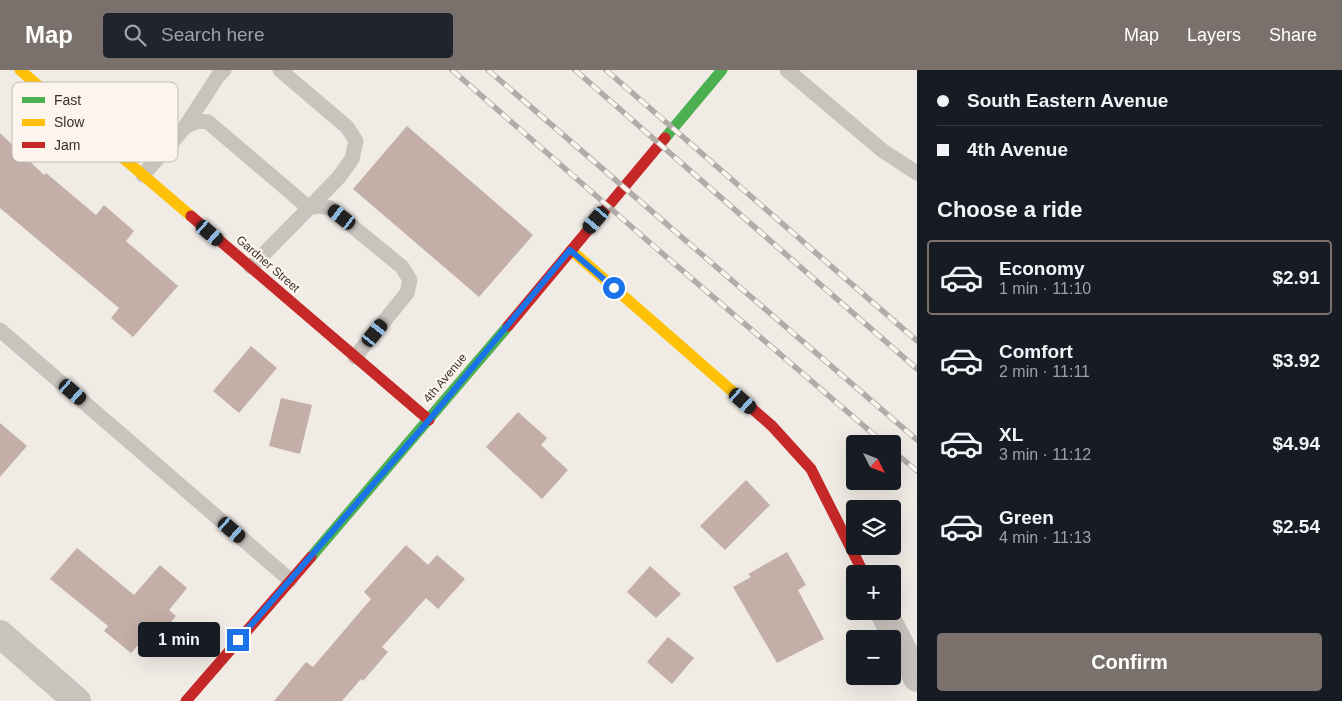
<!DOCTYPE html>
<meta charset="utf-8">
<style>
:root{--surface:#171b24;--page:#20242c;--text:#f1f3f6;--muted:#9ea1a6;--line:#363941;--accent:#7a716c}
body{margin:0;font-family:Helvetica,sans-serif;background:var(--page);color:var(--text);height:100vh;display:flex;flex-direction:column;font-size:19px;white-space:nowrap}
*{box-sizing:border-box;margin:0}
p{font-size:16px;color:var(--muted)}
.icon{flex:none;width:28px;height:28px;fill:none;stroke:currentColor;stroke-width:2;stroke-linecap:round;stroke-linejoin:round}
.map{position:relative;flex:1;overflow:hidden}
.sheet{display:flex;flex-direction:column;background:var(--surface);width:425px}
.sheet>*{flex:none}
.banner{display:grid;align-content:center;height:110px;padding:0 20px;background:var(--surface)}
.needle{width:32px;rotate:132deg}
.controls{position:absolute;left:846px;top:365px;display:grid;gap:10px}
.controls a{display:grid;place-items:center;width:55px;height:55px;border-radius:5px;background:var(--surface);box-shadow:0 5px 20px #0002;font-size:25px}
.end{position:absolute;width:22px;height:22px;margin:-11px;border:6px solid #1a73e8;background:#fff;box-shadow:0 0 0 2px #fff}
.from{border-radius:50%}
.bubble{position:absolute;height:35px;border-radius:5px;background:var(--surface);box-shadow:0 5px 20px #0002;font-size:16px;font-weight:800;line-height:35px;text-align:center}
.car{position:absolute;width:15px;height:30px;margin:-15px -8px;border-radius:6px;box-shadow:0 0 4px 1px #0007;background:linear-gradient(#222 24%,#8ab4d8 0 40%,#222 0 76%,#8ab4d8 0 86%,#222 0)}
.banner b{display:flex;align-items:center;gap:18px;height:48px;font-size:19px}
.banner b+b{border-top:1px solid var(--line)}
.banner i{width:12px;height:12px;background:var(--text)}
ul{padding:0;list-style:none}
li{display:flex;align-items:center;gap:15px;height:75px;margin:0 10px 8px;padding:0 10px;border:2px solid transparent;border-radius:5px}
li div{flex:1}
li b{display:block;font-size:19px}
li em{font-style:normal;font-weight:800}
li.on{border-color:var(--accent)}
li>.icon{width:45px;height:45px;stroke-width:1.5}
h2{padding:0 20px;font-size:22px;line-height:60px}
.cta{display:flex;gap:10px;margin-top:auto;padding:10px 20px}
.cta a{flex:1;height:58px;border-radius:5px;background:var(--accent);color:#fff;font-size:20px;font-weight:800;line-height:58px;text-align:center}
header{display:flex;align-items:center;gap:30px;box-sizing:border-box;height:70px;padding:0 25px;background:var(--accent);color:#fff}
header strong{font-size:24px}
nav{display:flex;gap:28px;margin-inline-start:auto;font-size:18px}
.search{width:350px;height:45px;background:var(--page);display:flex;align-items:center;gap:12px;box-sizing:border-box;padding:0 18px;border-radius:5px;color:var(--muted);font-size:19px}
main{display:flex;flex:1;min-height:0}
.map>svg:first-child{display:block}
.building{fill:#c3afa7}
.lines{fill:none;stroke-linecap:round;stroke-linejoin:round}
.lane{stroke:#c9c3be;stroke-width:15}
.street{stroke:#c9c3be;stroke-width:28}
.fast{stroke:#4caf50;stroke-width:11}
.slow{stroke:#ffc107;stroke-width:11}
.jam{stroke:#c62828;stroke-width:11}
.rail-casing{stroke:#b1aca8;stroke-width:5.5}
.rail{stroke:#fbf5ee;stroke-width:4;stroke-dasharray:11;stroke-linecap:butt}
.route{stroke:#1a73e8;stroke-width:6}
.labels{text-anchor:middle;stroke-width:4.5;stroke-linejoin:round;paint-order:stroke}
.street-label{font-size:12px;fill:#3b302b;stroke:#fbf5ee}
.key{fill:#fbf5ee;stroke:#c1bab4;stroke-width:1}
.key-label{font-size:14px;fill:#3b302b}
</style>
<header>
<strong>Map</strong>
<div class="search"><svg class="icon" aria-label="search" viewBox="0 0 24 24"><circle cx="10" cy="10" r="6"/><path d="M15 15l6 6"/></svg>Search here</div>
<nav><a>Map</a><a>Layers</a><a>Share</a></nav>
</header>
<main>
<div class="map">
<svg width="917" height="631" viewBox="0 0 917 631">
<rect width="100%" height="100%" fill="#f0ebe5"/>
<!-- building -->
<g class="building">
<path d="M407 56 533 165 479 227 353 119Z"/>
<path d="M0 63 44 105 46 103 96 145 104 135 134 161 126 171 178 216 133 267 111 248 119 238 0 138Z"/>
<path d="M251 276 277 298 239 343 213 321Z"/>
<path d="M281 328 312 335 300 384 269 376Z"/>
<path d="M518 342 547 368 541 375 568 400 542 429 486 377Z"/>
<path d="M0 353 27 376 0 407Z"/>
<path d="M746 410 770 435 725 480 700 456Z"/>
<path d="M406 475 428 495 437 485 465 509 438 539 426 528 382 577 388 582 363 611 361 609 342 631H274L306 592 313 597 371 529 364 522Z"/>
<path d="M77 478 134 525 160 495 187 518 169 540 176 546 148 580 140 573 131 583 104 561 108 556 50 509Z"/>
<path d="M787 482 806 515 798 520 824 569 777 593 733 517 751 507 748 504Z"/>
<path d="M650 496 681 524 656 548 627 522Z"/>
<path d="M668 567 694 588 672 614 647 592Z"/>
</g>
<g class="lines">
<!-- lane -->
<g class="lane">
<path d="M787 0 883 81 917 103"/>
<path d="M185 57 218 6 224 0"/>
<path d="M143 105 185 57 198 51 208 52 309 138 339 107 352 89 356 71 347 57 280 0"/>
<path d="M251 197 309 138 319 136 330 138 402 197 410 210 407 223 355 287"/>
<path d="M0 260 290 510"/>
</g>
<!-- street -->
<g class="street">
<path d="M883 541 917 608"/>
<path d="M0 564 77 631"/>
</g>
<!-- fast -->
<g class="fast">
<path d="M665 68 722 0"/>
<path d="M311 487 508 256"/>
</g>
<!-- slow -->
<g class="slow">
<path d="M20 0 191 146"/>
<path d="M571 180 740 328"/>
</g>
<!-- jam -->
<g class="jam">
<path d="M191 146 429 350"/>
<path d="M508 256 665 68"/>
<path d="M740 328 772 356 811 399 864 504"/>
<path d="M186 631 311 487"/>
</g>
<defs>
<g id="rail">
<path d="M452 0 649 172 885 374"/>
<path d="M488 0 917 370"/>
<path d="M575 0 917 299"/>
<path d="M606 0 917 271"/>
<path d="M892 380 917 401"/>
</g>
</defs>
<!-- rail casing -->
<use href="#rail" class="rail-casing"/>
<!-- rail -->
<use href="#rail" class="rail"/>
</g>
<g class="lines">
<!-- route -->
<path class="route" d="M238 570 429 350 570 180 614 218"/>
</g>
<g class="labels">
<!-- street labels -->
<g class="street-label">
<text transform="translate(268 194) rotate(41)" y="4">Gardner Street</text>
<text transform="translate(445 308) rotate(-50)" y="4">4th Avenue</text>
</g>
</g>
<!-- legend -->
<rect x="12" y="12" width="166" height="80" rx="8" class="key"/>
<rect x="22" y="27" width="23" height="6" fill="#4caf50"/>
<rect x="22" y="49" width="23" height="7" fill="#ffc107"/>
<rect x="22" y="72" width="23" height="6" fill="#c62828"/>
<g class="key-label">
<text x="54" y="35">Fast</text>
<text x="54" y="57">Slow</text>
<text x="54" y="80">Jam</text>
</g>
</svg>
<div class="controls">
<a><svg class="needle" viewBox="-14 -14 28 28"><path d="M0-13l5 13h-10z" fill="#e53935"/><path d="M0 13l5-13h-10z" fill="#9ea1a6"/></svg></a>
<a><svg class="icon" aria-label="layers" viewBox="0 0 24 24"><path d="M12 4l9 5-9 5-9-5zM3 14l9 5 9-5"/></svg></a>
<a>+</a>
<a>−</a>
</div>
<i class="end from" style="left:614px;top:218px"></i>
<i class="end" style="left:238px;top:570px"></i>
<div class="bubble" style="left:138px;top:552px;width:82px">1 min</div>
<i class="car" style="left:342px;top:147px;rotate:308deg"></i>
<i class="car" style="left:596px;top:150px;rotate:220deg"></i>
<i class="car" style="left:210px;top:163px;rotate:131deg"></i>
<i class="car" style="left:375px;top:263px;rotate:39deg"></i>
<i class="car" style="left:73px;top:322px;rotate:131deg"></i>
<i class="car" style="left:743px;top:331px;rotate:131deg"></i>
<i class="car" style="left:232px;top:460px;rotate:131deg"></i>
</div>
<section class="sheet">
<div class="banner">
<b><i class="from"></i>South Eastern Avenue</b>
<b><i></i>4th Avenue</b>
</div>
<h2>Choose a ride</h2>
<ul>
<li class="on"><svg class="icon" aria-label="car" viewBox="0 0 24 24"><path d="M5 17H2v-5l4-1 3-4h7l3 4 3 1v5h-3M9 17h6M6 11h13"/><circle cx="7" cy="17" r="2"/><circle cx="17" cy="17" r="2"/></svg><div><b>Economy</b><p>1 min · 11:10</p></div><em>$2.91</em></li>
<li><svg class="icon" aria-label="car" viewBox="0 0 24 24"><path d="M5 17H2v-5l4-1 3-4h7l3 4 3 1v5h-3M9 17h6M6 11h13"/><circle cx="7" cy="17" r="2"/><circle cx="17" cy="17" r="2"/></svg><div><b>Comfort</b><p>2 min · 11:11</p></div><em>$3.92</em></li>
<li><svg class="icon" aria-label="car" viewBox="0 0 24 24"><path d="M5 17H2v-5l4-1 3-4h7l3 4 3 1v5h-3M9 17h6M6 11h13"/><circle cx="7" cy="17" r="2"/><circle cx="17" cy="17" r="2"/></svg><div><b>XL</b><p>3 min · 11:12</p></div><em>$4.94</em></li>
<li><svg class="icon" aria-label="car" viewBox="0 0 24 24"><path d="M5 17H2v-5l4-1 3-4h7l3 4 3 1v5h-3M9 17h6M6 11h13"/><circle cx="7" cy="17" r="2"/><circle cx="17" cy="17" r="2"/></svg><div><b>Green</b><p>4 min · 11:13</p></div><em>$2.54</em></li>
</ul>
<div class="cta"><a>Confirm</a></div>
</section>
</main>
